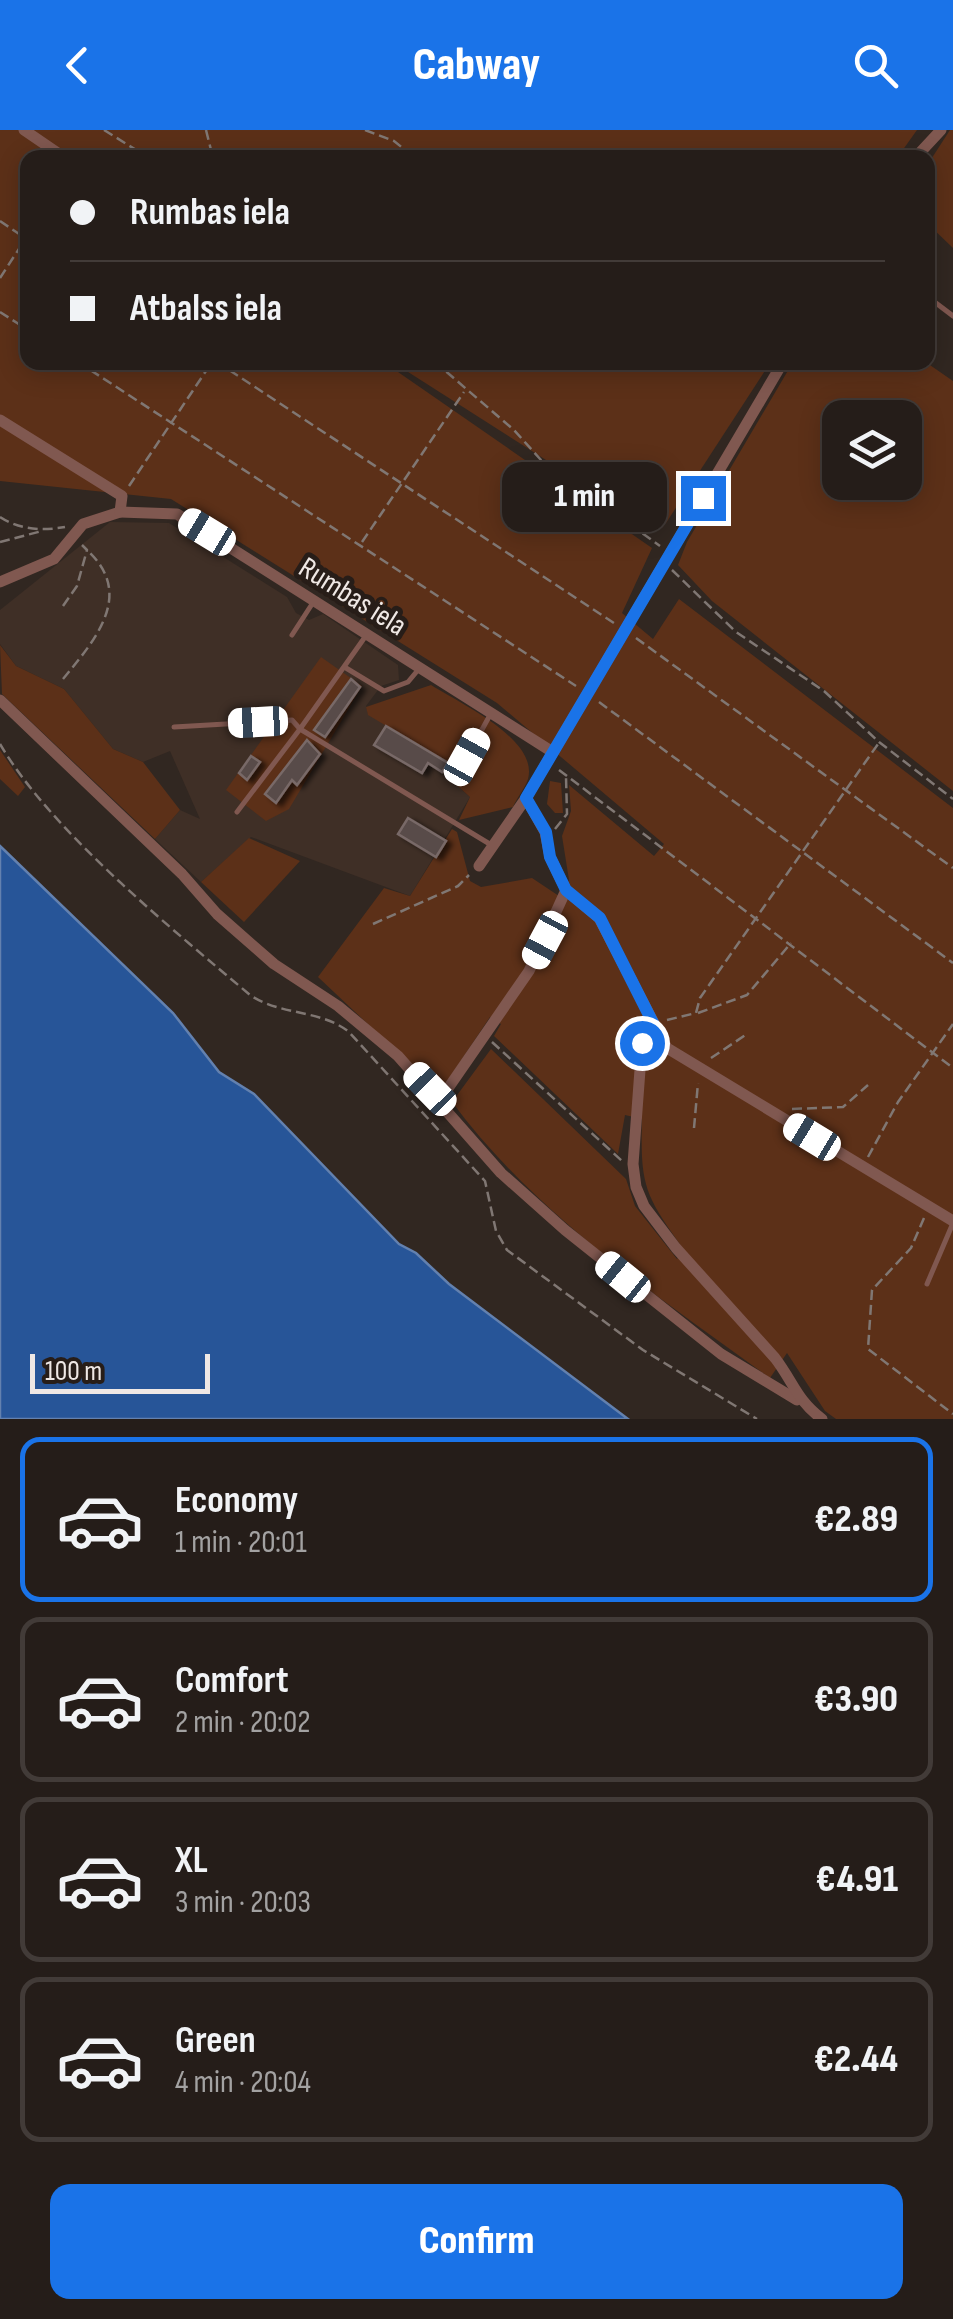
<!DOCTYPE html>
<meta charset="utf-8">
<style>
:root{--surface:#251d19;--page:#312a26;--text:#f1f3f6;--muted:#a3a2a2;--line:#423b38;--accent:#1a73e8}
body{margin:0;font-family:"Sofia Sans Condensed",sans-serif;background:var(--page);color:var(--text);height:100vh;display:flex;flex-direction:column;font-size:38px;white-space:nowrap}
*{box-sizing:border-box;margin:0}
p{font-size:32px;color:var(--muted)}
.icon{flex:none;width:55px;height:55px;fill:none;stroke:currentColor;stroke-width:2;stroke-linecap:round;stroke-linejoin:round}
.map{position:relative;height:1289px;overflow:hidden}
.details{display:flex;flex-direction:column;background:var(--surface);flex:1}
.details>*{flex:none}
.top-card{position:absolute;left:20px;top:20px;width:915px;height:220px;border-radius:20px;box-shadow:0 5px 25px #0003,0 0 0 2px var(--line);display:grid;align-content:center;height:220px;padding:0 50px;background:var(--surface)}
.controls{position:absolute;left:822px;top:270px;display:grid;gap:20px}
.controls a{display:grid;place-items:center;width:100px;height:100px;border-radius:20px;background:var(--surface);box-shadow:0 5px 25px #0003,0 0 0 2px var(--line);font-size:50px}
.scale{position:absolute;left:30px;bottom:25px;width:180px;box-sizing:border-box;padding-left:10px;border:5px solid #efe8e5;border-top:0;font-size:28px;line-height:35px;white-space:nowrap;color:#efe8e5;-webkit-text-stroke:8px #271d18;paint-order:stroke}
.end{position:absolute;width:45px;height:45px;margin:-22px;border:12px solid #1a73e8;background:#fff;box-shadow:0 0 0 5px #fff}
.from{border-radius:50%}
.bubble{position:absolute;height:70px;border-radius:20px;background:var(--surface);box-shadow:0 5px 25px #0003,0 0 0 2px var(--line);font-size:32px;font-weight:800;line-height:70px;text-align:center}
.car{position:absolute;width:30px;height:60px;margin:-30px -15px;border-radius:12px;box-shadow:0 0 8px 2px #0007;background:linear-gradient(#fff 24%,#345 0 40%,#fff 0 76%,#345 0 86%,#fff 0)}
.top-card b{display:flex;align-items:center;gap:35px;height:95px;font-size:38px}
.top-card b+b{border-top:2px solid var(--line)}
.top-card i{width:25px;height:25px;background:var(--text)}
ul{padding:18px 0 0;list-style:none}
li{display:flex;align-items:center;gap:30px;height:165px;margin:0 20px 15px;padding:0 30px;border:5px solid var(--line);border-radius:20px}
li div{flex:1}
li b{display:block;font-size:38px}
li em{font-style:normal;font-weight:800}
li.active{border-color:var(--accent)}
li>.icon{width:90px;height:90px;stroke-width:1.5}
.button{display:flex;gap:20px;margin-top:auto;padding:20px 50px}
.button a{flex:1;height:115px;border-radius:20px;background:var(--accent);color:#fff;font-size:40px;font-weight:800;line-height:115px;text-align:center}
header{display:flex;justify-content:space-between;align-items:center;height:130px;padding:0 50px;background:var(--accent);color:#fff;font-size:45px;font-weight:800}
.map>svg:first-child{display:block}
.built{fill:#3f2f26}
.green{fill:#5c3018;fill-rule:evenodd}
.water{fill:#275598;stroke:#6381af;stroke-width:2.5}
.building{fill:#584b48;stroke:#786967;stroke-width:2.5;filter:url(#shadow)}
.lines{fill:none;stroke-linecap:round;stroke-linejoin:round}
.path{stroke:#807773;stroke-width:2.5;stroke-dasharray:10 5;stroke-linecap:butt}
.lane{stroke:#805850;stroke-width:5}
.street{stroke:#805850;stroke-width:11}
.route{stroke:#1a73e8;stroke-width:12}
.labels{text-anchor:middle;stroke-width:10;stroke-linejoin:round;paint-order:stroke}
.street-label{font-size:30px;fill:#efe8e5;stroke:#271d18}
</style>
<header><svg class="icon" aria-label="back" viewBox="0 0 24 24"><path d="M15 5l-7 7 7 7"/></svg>Cabway<svg class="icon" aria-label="search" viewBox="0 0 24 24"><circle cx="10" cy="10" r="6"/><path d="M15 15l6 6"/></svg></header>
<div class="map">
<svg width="953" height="1289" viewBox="0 0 953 1289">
<defs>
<filter id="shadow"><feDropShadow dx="5.5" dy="3" stdDeviation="2.5" flood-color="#0009"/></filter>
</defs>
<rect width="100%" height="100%" fill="#312721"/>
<!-- built -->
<path class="built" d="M110 392 169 393 287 467 296 483 309 490 323 484 398 535 399 550 381 556 366 576 368 584 448 633 442 642 470 667 410 766 251 707 201 752 155 709 180 680 200 689 170 621 143 632 113 619 64 559 16 536 0 514V480Z"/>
<!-- green -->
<g class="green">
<path d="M0 0H917L897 28H28V232L385 233 652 418 622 483 653 509 679 469 953 678V1289H836L825 1281 787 1223 770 1248C657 1166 536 1085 452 972L491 919 626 1049 635 1076 677 1129 684 1120C645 1065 640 1057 642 989L625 985 618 1024 494 906 501 894 490 887 440 962 318 847 384 758 410 766 452 699 457 702 470 751 481 757 532 748 559 766 569 750 562 706 571 681 569 655 654 726 664 714 497 573 171 369 0 351Z"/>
<path d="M950 0H953V118L928 94V34Z"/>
<path d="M793 232 927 233 953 251V661L712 471 678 435 687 412ZM840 288H905V352H840Z"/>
<path d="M394 233H770L666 393 654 399Z"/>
<path d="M0 515 16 536 64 559 113 619 143 632 180 680 155 709 2 564Z"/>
<path d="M321 527 362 556 289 679 266 691 226 660Z"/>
<path d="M431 555C459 573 539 609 528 649 525 658 517 668 513 677L459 690 470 667 442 642 447 632 368 585 366 577Z"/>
<path d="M0 620 25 657 18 666 0 649Z"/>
<path d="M550 651 561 653 563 683H555L547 674Z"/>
<path d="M249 708 300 731 244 792 201 752Z"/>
</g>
<!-- water -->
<path class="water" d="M0 716 173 883 219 942 254 964 399 1114 416 1123 449 1154 628 1289H0Z"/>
<!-- building -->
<g class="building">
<path d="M351 549 360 557 325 607 314 600Z"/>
<path d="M386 596 448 633 442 642 428 633 422 643 374 615Z"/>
<path d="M307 610 320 624 297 655 292 650 276 673 265 664Z"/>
<path d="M251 626 260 632 247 650 239 643Z"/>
<path d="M408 688 446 711 436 727 398 704Z"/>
</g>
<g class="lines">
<!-- path -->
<g class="path">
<path d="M104 0 149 28"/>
<path d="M206 0 213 28"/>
<path d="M365 0 394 11 415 28"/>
<path d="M0 91 28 110"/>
<path d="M0 148 28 105"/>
<path d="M0 182 28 200"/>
<path d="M78 232 576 556"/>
<path d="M217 232 617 495"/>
<path d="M435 232 514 300 541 330 660 416"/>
<path d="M129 356 212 232"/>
<path d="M0 387C20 400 42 401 65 397"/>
<path d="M0 412 42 401"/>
<path d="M362 412 464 262"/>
<path d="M672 440 736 502 824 561 879 612 953 669"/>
<path d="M63 476 77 456 87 420 82 415"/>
<path d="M636 508 953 738"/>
<path d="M63 549C96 509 135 464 87 420"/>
<path d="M599 572 953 833"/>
<path d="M0 614C51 701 172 799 250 865 281 886 320 879 349 902L485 1051 496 1101 507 1120 643 1220 757 1289"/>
<path d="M559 640 953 938"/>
<path d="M555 699 567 684 566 647"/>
<path d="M373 794 458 756 469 745"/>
<path d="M698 883 747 865 791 813"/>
<path d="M667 890 696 883 700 868 878 614"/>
<path d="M492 912 622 1031"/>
<path d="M711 928 747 904"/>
<path d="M792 979 843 977 868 955"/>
<path d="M694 998 698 953"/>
<path d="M868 1027 898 972 953 894"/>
<path d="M924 1088 911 1118 872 1160 868 1219 953 1284"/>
</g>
<!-- lane -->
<g class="lane">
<path d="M928 167 953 186"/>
<path d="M292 505 314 471"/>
<path d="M365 507 300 599 493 716"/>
<path d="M346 538 384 561 408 552 418 540"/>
<path d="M174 597 292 590 300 599 237 682"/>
<path d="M467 627 490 585"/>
<path d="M927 1154 953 1093"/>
</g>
<!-- street -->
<g class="street">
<path d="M24 0 65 28"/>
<path d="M915 28 941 0"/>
<path d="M0 290 122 366 120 382 83 394 54 429 0 452"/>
<path d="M120 382 177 384 551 621"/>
<path d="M0 570 182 744 217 784 274 834 338 876 398 926 501 1043 565 1100 721 1224 797 1270"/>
<path d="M526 668 545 702 550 727 566 760 599 788 667 918 953 1091"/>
<path d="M479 736 526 668 783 232"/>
<path d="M653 893 642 913 633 1034 636 1057 644 1076 676 1118 775 1228C794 1253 796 1269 822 1289"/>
<path d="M440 970 529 841 566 760"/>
</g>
</g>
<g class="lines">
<!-- route -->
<path class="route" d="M642 913 653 893 600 788 566 760 550 727 546 702 526 668 703 368"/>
</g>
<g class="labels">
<!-- street labels -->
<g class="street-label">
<text transform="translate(353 466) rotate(32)" y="10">Rumbas iela</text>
</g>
</g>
</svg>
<div class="controls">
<a><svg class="icon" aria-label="layers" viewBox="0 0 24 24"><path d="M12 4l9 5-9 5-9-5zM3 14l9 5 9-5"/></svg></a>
</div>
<div class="scale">100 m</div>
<i class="end from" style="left:642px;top:913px"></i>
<i class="end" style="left:703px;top:368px"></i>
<div class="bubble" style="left:502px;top:332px;width:165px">1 min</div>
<i class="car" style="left:207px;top:402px;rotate:301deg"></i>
<i class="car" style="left:258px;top:592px;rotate:267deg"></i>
<i class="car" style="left:467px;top:627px;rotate:29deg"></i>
<i class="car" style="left:545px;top:810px;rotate:208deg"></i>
<i class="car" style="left:430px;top:959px;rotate:316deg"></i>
<i class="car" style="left:812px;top:1007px;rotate:301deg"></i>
<i class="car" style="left:623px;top:1147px;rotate:309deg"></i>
<div class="top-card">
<b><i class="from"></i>Rumbas iela</b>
<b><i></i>Atbalss iela</b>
</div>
</div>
<section class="details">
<ul>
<li class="active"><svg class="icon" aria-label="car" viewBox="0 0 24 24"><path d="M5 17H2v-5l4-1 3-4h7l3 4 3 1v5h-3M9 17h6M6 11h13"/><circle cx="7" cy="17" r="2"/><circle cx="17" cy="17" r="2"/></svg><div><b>Economy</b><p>1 min · 20:01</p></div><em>€2.89</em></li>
<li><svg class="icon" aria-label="car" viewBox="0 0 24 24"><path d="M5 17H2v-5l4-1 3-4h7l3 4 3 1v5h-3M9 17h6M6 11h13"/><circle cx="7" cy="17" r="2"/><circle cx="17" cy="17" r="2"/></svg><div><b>Comfort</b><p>2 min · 20:02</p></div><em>€3.90</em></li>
<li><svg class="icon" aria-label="car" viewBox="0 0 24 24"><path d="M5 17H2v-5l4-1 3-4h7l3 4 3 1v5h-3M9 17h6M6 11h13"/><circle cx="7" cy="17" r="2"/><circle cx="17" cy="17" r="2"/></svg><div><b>XL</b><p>3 min · 20:03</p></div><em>€4.91</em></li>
<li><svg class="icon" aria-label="car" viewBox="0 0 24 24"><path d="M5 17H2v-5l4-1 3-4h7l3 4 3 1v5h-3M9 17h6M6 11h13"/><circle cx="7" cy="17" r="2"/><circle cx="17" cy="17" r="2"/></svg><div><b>Green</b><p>4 min · 20:04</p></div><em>€2.44</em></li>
</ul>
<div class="button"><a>Confirm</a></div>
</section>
